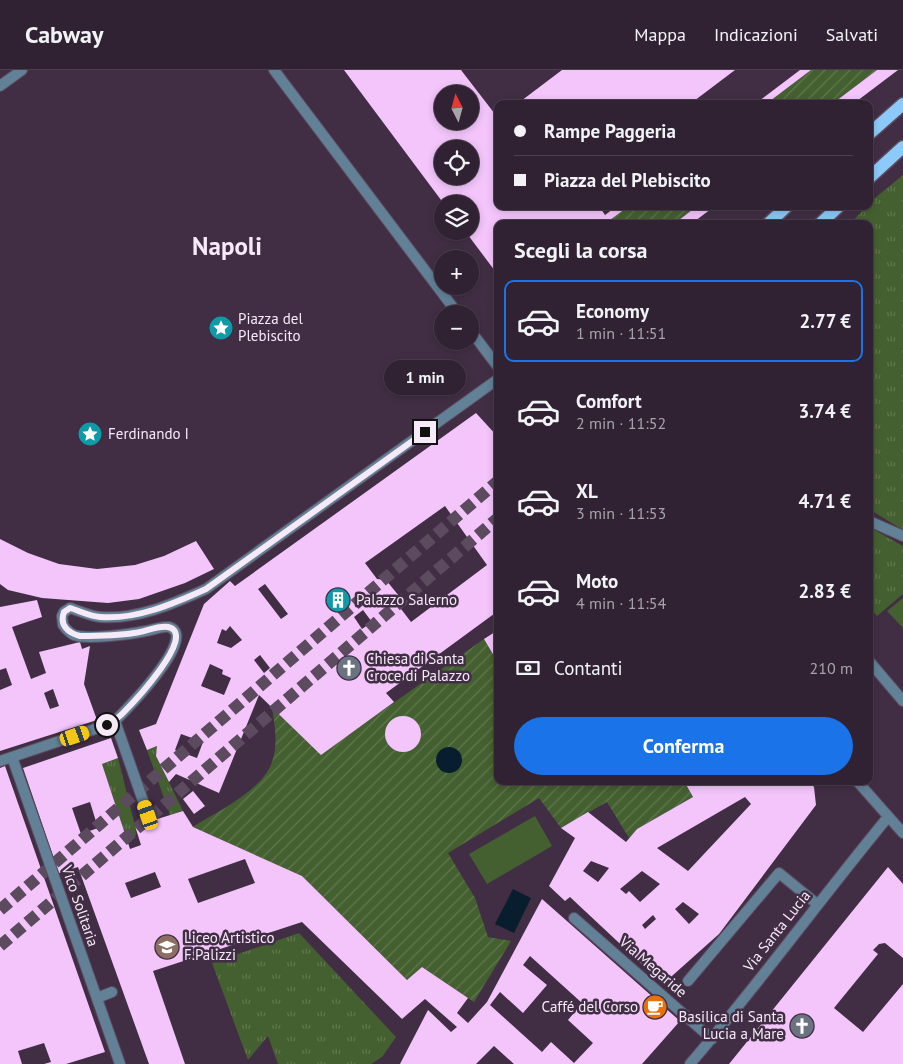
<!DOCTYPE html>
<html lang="it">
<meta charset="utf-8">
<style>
:root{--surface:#312233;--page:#392a3b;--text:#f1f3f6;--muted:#a8a4ac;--line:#4c3f4e;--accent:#1a73e8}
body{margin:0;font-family:"PT Sans",sans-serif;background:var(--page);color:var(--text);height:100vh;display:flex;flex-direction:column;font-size:19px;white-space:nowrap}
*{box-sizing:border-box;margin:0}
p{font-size:16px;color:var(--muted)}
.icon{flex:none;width:28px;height:28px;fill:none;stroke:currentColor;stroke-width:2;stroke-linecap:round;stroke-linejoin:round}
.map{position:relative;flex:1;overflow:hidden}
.side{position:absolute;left:494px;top:150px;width:379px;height:565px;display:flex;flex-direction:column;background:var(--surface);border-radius:10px;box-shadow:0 2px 8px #0003,0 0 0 1px var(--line)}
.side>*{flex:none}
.top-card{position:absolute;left:494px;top:30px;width:379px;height:110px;border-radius:10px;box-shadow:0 2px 8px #0003,0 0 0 1px var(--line);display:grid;align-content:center;height:110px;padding:0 20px;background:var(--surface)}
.needle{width:32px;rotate:354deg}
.tools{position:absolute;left:434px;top:15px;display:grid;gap:10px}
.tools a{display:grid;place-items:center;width:45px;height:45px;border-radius:50%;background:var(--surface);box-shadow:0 2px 8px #0003,0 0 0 1px var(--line);font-size:25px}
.end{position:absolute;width:22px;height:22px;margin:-11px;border:6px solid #f6e9f8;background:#111;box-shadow:0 0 0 2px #111}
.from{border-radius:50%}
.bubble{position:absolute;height:35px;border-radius:18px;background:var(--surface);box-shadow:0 2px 8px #0003,0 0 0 1px var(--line);font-size:16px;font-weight:700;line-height:35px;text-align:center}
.car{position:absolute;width:15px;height:30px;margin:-15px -8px;border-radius:6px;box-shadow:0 0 4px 1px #0007;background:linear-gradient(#f5c518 24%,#345 0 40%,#f5c518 0 76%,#345 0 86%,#f5c518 0)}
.top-card b{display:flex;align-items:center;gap:18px;height:48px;font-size:19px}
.top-card b+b{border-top:1px solid var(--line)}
.top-card i{width:12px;height:12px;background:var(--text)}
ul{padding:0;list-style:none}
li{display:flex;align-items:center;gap:15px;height:82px;margin:0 10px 8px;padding:0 10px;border:2px solid transparent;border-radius:10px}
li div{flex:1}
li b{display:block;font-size:19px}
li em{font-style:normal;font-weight:700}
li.selected{border-color:var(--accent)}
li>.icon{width:45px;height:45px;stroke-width:1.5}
h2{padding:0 20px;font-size:22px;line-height:60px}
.pay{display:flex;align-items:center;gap:12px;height:55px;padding:0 20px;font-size:19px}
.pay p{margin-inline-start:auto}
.action{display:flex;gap:10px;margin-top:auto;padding:10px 20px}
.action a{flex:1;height:58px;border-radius:30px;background:var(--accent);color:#fff;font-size:20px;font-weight:700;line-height:58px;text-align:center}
header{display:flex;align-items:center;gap:30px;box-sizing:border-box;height:70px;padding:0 25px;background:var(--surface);border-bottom:1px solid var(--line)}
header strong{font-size:24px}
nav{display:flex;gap:28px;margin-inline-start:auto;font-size:18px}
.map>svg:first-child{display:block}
.grass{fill:#456030}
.park{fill:url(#park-tufts)}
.garden{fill:url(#garden-furrows);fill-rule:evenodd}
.water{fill:#081e2f}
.building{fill:#f3c5fb;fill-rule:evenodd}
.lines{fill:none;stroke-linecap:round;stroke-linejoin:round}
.primary-tunnel{stroke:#5c4a5f;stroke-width:12;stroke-dasharray:12 6;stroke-linecap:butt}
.service-casing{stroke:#5e4c61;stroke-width:12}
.pedestrian-casing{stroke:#5e4c61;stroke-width:12}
.minor-casing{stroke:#5e4c61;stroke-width:12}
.tertiary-casing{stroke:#5e4c61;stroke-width:12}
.primary-casing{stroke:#5e4c61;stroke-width:15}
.service{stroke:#628197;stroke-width:10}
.pedestrian{stroke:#628197;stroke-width:10}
.minor{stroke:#628197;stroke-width:10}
.tertiary{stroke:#628197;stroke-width:10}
.primary{stroke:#8bcaf9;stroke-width:12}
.route{stroke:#f6e9f8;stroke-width:6}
.labels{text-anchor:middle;stroke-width:5;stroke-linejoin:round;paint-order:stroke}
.poi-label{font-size:15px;fill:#f6e9f8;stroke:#412e44;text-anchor:start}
.street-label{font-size:15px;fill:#f6e9f8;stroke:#412e44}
.town-label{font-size:25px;font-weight:bold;fill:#f6e9f8;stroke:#412e44}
</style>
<header>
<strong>Cabway</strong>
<nav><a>Mappa</a><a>Indicazioni</a><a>Salvati</a></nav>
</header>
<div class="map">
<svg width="903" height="994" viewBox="0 0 903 994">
<defs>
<pattern id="park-tufts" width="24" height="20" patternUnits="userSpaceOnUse" patternTransform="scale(1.25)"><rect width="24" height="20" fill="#456030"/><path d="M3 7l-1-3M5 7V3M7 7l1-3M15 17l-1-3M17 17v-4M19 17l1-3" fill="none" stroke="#60774f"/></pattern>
<pattern id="garden-furrows" width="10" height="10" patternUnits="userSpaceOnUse" patternTransform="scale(1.25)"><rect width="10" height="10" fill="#456030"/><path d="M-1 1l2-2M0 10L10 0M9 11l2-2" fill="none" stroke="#60774f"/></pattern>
</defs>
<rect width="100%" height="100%" fill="#412e44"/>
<!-- grass -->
<g class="grass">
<path d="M903 528V558L887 541Z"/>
<path d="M535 746 552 776 487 814 469 784Z"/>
</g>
<!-- park -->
<g class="park">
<path d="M903 105V460L869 439V154H850L867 136H869L870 132Z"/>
<path d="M869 457 903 476V524L877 546 869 536Z"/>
<path d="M157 676 156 686 183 741 170 745 147 680Z"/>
<path d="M118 688 135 756 136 765 127 769 102 694Z"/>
<path d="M299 863 396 967 382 987 371 994H278L268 966 248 990 212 893Z"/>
</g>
<!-- garden -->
<g class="garden">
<path d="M811 0H877L832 34H766Z"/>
<path d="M629 136H697L674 154H613L610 150Z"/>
<path d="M484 569 497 593 498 711H684L693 727 637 759 629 768 607 732 561 758 539 728 448 783 475 828 488 867 511 871 474 932 422 897 407 910 302 806 193 757C218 741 262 721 272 692 278 676 275 654 272 638L321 684ZM401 647C413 648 419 653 421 664L417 676C407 683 399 684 389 676 382 663 386 651 401 647Z"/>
</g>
<!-- water -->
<g class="water">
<circle cx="449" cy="690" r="13"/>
<path d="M513 819 531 828 514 863 495 854Z"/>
</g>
<!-- building -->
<g class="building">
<path d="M344 0H461L498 48V136H599L605 145 617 136H629L610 150 613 154H498V205L465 161H470V134H444ZM442 24H470V51H442ZM442 79H470V106H442Z"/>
<path d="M562 0H735L690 34H517Z"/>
<path d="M800 0H811L766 34H755Z"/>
<path d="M877 0H898L853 34H832Z"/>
<path d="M697 136H715L691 154H674Z"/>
<path d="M476 343 498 367V541L386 623 394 632 321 685 259 625 219 723 176 704 169 712 156 686 157 676 147 680 139 660 156 654 204 534 230 511 235 516ZM445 436 487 495 411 552 398 535 399 526 386 510 377 509 365 493ZM265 514 288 544 281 549 258 519ZM363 540 372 552 362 559 354 547ZM230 556 242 570 231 578 217 573 222 559 226 561ZM260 585 270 598 264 603 254 590ZM210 594 223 600 222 604 231 608 224 625 201 616ZM181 664 203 672 197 688 175 680Z"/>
<path d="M0 469 28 483 59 494 97 499 135 495 164 486 196 471 214 499 185 513 139 529 108 533 42 528 8 520 0 514Z"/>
<path d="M37 530 42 547 12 557 31 609 46 603 39 582 80 572 82 579 90 576 84 614 97 650 0 681V620L12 615 6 598 0 600V537ZM53 619 59 636 50 639 44 623Z"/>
<path d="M498 560V593L484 569Z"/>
<circle cx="403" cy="664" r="18"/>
<path d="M111 668 118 688 102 694 130 779 141 775 135 756 183 741 193 757 302 806 407 910 422 897 468 928 457 943 468 953 487 932 542 829 680 951 642 994H514L494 976 476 994H400L428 940 451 962 457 957 425 929 402 949 302 852 153 901 185 994H149L78 797 59 803 23 698ZM90 732 98 758 81 764 72 738ZM245 789 255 813 198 833 188 809ZM155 802 161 817 131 828 125 813ZM530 886 582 933 568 950 593 973 574 993 551 972 542 982 490 935 500 922 523 943 547 915 523 895Z"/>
<path d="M5 696 105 982 66 994H44L51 992 44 973 18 981 22 994H0V698Z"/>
<path d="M684 711H809L814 717 816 735 719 864 663 914 570 827 565 831 549 816 575 768 561 758 588 742 626 772 637 759 693 727ZM745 727 751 734 688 801 657 778ZM591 791 609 798 598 812 583 801ZM642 801 660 814 640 832 629 821 626 824 620 819ZM683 832 699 844 689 854 675 839ZM653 845 656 849 645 859 642 855Z"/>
<path d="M193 721 205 736 194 744 183 729Z"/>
<path d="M888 797 903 814V888L885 873 879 874 873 880 878 884 834 938 863 962 903 914V994H729Z"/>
</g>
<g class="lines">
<!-- primary-tunnel -->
<g class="primary-tunnel">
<path d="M0 840 498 411"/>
<path d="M0 876 498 448"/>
</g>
<defs>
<g id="service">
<path d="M869 451 903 466"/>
<path d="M115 651 148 745"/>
<path d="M574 848 712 969"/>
<path d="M688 911 779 803 817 834"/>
<path d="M97 928 112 922"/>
</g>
<g id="pedestrian">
<path d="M274 0 458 244"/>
<path d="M470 260 498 297"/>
</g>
<g id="minor">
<path d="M0 16 22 0"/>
<path d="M12 687 120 994"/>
<path d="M0 691 107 655 115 651C124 642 200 566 169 557 162 556 153 560 146 561 131 564 88 570 74 565 69 563 66 559 63 555L62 546 64 542 70 538C80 541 89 546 100 547 136 550 173 534 206 519L498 309"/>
<path d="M857 711 903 763"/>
<path d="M690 994C759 914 821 828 888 747"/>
</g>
<path id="tertiary" d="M869 591 903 631"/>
<g id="primary">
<path d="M869 64 903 34"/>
<path d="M869 108 903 77"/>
<path d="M768 154 787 136"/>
<path d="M820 154 839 136"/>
</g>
</defs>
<!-- service casing -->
<use href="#service" class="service-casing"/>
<!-- pedestrian casing -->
<use href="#pedestrian" class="pedestrian-casing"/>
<!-- minor casing -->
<use href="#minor" class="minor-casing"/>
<!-- tertiary casing -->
<use href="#tertiary" class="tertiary-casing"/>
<!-- primary casing -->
<use href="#primary" class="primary-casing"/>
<!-- service -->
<use href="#service" class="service"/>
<!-- pedestrian -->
<use href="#pedestrian" class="pedestrian"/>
<!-- minor -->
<use href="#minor" class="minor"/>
<!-- tertiary -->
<use href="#tertiary" class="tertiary"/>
<!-- primary -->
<use href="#primary" class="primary"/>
</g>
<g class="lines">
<!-- route -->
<path class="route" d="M107 655C112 652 118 648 122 644 131 635 199 564 168 557 159 555 144 562 134 563 116 566 98 566 80 566 68 563 59 555 64 542L70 538C80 541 89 546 100 547 136 550 173 534 206 519L425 362"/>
</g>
<!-- icons -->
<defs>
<symbol id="sight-disc" viewBox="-11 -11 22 22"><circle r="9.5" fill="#0f9aa8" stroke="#412e44"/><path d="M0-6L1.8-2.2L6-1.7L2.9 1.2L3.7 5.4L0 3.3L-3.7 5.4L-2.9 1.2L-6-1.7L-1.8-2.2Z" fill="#fff"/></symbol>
<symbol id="building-disc" viewBox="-11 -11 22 22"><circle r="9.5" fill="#0f9aa8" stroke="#412e44"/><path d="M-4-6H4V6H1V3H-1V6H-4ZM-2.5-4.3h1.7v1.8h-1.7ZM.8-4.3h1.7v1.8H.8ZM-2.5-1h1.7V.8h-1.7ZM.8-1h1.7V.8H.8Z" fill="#fff"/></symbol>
<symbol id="church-disc" viewBox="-11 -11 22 22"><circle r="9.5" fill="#6b7280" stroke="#412e44"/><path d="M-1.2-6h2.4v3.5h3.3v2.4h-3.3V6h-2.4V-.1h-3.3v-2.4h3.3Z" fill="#fff"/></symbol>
<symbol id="school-disc" viewBox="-11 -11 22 22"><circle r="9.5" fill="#8d6e63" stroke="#412e44"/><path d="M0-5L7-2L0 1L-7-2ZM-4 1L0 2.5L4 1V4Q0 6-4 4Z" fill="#fff"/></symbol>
<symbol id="cafe-disc" viewBox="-11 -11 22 22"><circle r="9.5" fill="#e8710a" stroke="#412e44"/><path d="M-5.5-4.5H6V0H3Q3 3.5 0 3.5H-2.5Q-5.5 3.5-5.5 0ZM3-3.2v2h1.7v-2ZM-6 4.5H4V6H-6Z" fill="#fff"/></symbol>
</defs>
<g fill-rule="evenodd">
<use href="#sight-disc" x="207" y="244" width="28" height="28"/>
<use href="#sight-disc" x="76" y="350" width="28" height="28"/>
<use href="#building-disc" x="324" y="516" width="28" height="28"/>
<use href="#church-disc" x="335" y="584" width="28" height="28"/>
<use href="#school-disc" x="153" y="863" width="28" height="28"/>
<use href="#cafe-disc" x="641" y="923" width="28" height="28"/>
<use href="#church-disc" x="788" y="942" width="28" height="28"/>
</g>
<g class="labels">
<!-- poi labels -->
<g class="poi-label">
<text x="238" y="254">Piazza del<tspan x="238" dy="17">Plebiscito</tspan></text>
<text x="108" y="369">Ferdinando I</text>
<text x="356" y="535">Palazzo Salerno</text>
<text x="366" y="594">Chiesa di Santa<tspan x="366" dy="17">Croce di Palazzo</tspan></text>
<text x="184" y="873">Liceo Artistico<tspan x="184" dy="17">F.Palizzi</tspan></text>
<text x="638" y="942" text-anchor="end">Caffé del Corso</text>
<text x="784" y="952" text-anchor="end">Basilica di Santa<tspan x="784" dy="17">Lucia a Mare</tspan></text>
</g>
<!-- street labels -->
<g class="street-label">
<text transform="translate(80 836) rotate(71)" y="5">Vico Solitaria</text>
<text transform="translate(777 861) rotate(-52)" y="5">Via Santa Lucia</text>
<text transform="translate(653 897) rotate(41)" y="5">Via Megaride</text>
</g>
<!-- town labels -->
<g class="town-label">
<text x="227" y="185">Napoli</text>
</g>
</g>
</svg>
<div class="tools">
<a><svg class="needle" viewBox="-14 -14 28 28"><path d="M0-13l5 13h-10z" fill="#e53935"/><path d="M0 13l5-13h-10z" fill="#a8a4ac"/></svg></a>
<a><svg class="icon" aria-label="locate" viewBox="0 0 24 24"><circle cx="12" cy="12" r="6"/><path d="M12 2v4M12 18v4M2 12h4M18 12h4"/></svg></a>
<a><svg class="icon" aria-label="layers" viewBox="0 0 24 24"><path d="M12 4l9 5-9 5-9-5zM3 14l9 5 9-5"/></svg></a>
<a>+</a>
<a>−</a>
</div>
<i class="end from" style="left:107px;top:655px"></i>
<i class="end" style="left:425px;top:362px"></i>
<div class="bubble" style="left:384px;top:290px;width:82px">1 min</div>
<i class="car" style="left:75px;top:666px;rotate:71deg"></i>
<i class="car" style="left:148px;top:745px;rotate:341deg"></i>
<div class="top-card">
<b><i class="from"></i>Rampe Paggeria</b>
<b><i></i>Piazza del Plebiscito</b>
</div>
<section class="side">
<h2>Scegli la corsa</h2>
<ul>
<li class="selected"><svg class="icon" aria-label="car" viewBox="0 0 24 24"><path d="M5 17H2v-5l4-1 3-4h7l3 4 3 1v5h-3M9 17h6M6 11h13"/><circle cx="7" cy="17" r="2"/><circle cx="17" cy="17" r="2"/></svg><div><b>Economy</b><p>1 min · 11:51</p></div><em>2.77 €</em></li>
<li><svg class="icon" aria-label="car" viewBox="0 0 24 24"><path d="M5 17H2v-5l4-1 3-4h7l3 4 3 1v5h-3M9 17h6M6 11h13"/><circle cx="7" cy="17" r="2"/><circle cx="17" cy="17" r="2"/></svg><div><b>Comfort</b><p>2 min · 11:52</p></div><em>3.74 €</em></li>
<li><svg class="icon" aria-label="car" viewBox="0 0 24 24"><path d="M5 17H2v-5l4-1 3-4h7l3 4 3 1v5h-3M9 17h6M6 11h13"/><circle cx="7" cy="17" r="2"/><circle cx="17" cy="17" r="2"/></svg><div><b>XL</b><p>3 min · 11:53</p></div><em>4.71 €</em></li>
<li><svg class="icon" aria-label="car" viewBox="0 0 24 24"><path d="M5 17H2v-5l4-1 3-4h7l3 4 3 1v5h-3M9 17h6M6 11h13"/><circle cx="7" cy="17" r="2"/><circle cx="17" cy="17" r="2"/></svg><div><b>Moto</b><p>4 min · 11:54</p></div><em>2.83 €</em></li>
</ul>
<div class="pay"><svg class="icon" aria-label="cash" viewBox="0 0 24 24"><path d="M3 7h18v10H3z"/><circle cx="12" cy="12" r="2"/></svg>Contanti<p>210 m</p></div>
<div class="action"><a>Conferma</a></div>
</section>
</div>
